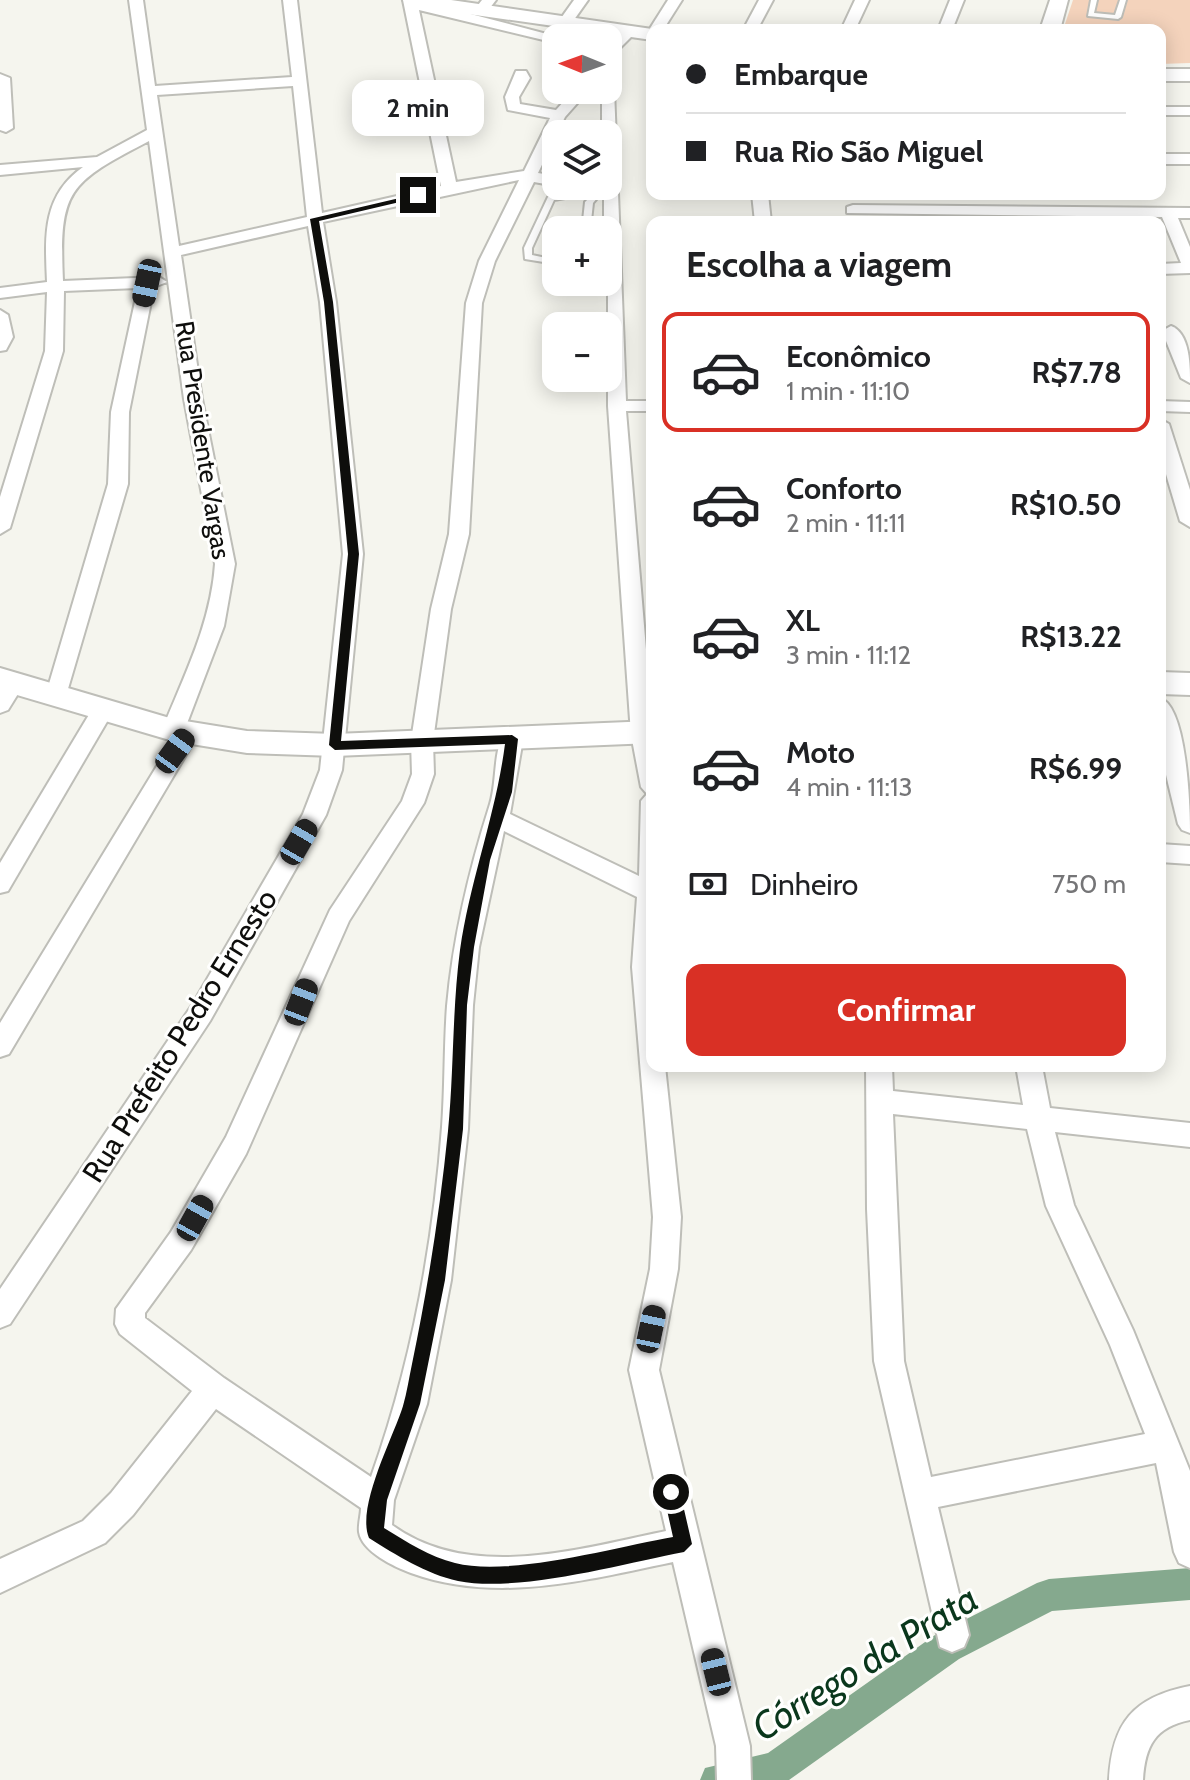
<!DOCTYPE html>
<html lang="pt">
<meta charset="utf-8">
<style>
:root{--surface:#fff;--page:#f6f6f6;--text:#202124;--muted:#757577;--line:#e0e0e0;--accent:#d93025}
body{margin:0;font-family:Cabin,sans-serif;background:var(--page);color:var(--text);height:100vh;display:flex;flex-direction:column;font-size:30px;white-space:nowrap}
*{box-sizing:border-box;margin:0}
p{font-size:26px;color:var(--muted)}
.icon{flex:none;width:44px;height:44px;fill:none;stroke:currentColor;stroke-width:2;stroke-linecap:round;stroke-linejoin:round}
.map{position:relative;flex:1;overflow:hidden}
.sheet{position:absolute;left:646px;top:216px;width:520px;height:856px;display:flex;flex-direction:column;background:var(--surface);border-radius:16px;box-shadow:0 4px 20px #0003}
.sheet>*{flex:none}
.guide{position:absolute;left:646px;top:24px;width:520px;height:176px;border-radius:16px;box-shadow:0 4px 20px #0003;display:grid;align-content:center;height:176px;padding:0 40px;background:var(--surface)}
.needle{width:52px;rotate:271deg}
.controls{position:absolute;left:542px;top:24px;display:grid;gap:16px}
.controls a{display:grid;place-items:center;width:80px;height:80px;border-radius:16px;background:var(--surface);box-shadow:0 4px 20px #0003;font-size:40px}
.end{position:absolute;width:36px;height:36px;margin:-18px;border:10px solid #0e0e0c;background:#fff;box-shadow:0 0 0 4px #fff}
.from{border-radius:50%}
.bubble{position:absolute;height:56px;border-radius:16px;background:var(--surface);box-shadow:0 4px 20px #0003;font-size:26px;font-weight:700;line-height:56px;text-align:center}
.car{position:absolute;width:24px;height:48px;margin:-24px -12px;border-radius:10px;box-shadow:0 0 6px 2px #0007;background:linear-gradient(#222 24%,#8ab4d8 0 40%,#222 0 76%,#8ab4d8 0 86%,#222 0)}
.guide b{display:flex;align-items:center;gap:28px;height:76px;font-size:30px}
.guide b+b{border-top:2px solid var(--line)}
.guide i{width:20px;height:20px;background:var(--text)}
ul{padding:0;list-style:none}
li{display:flex;align-items:center;gap:24px;height:120px;margin:0 16px 12px;padding:0 24px;border:4px solid transparent;border-radius:16px}
li div{flex:1}
li b{display:block;font-size:30px}
li em{font-style:normal;font-weight:700}
li.selected{border-color:var(--accent)}
li>.icon{width:72px;height:72px;stroke-width:1.5}
h2{padding:0 40px;font-size:36px;line-height:96px}
.pay{display:flex;align-items:center;gap:20px;height:88px;padding:0 40px;font-size:30px}
.pay p{margin-inline-start:auto}
.button{display:flex;gap:16px;margin-top:auto;padding:16px 40px}
.button a{flex:1;height:92px;border-radius:16px;background:var(--accent);color:#fff;font-size:32px;font-weight:700;line-height:92px;text-align:center}
.map>svg:first-child{display:block}
.green{fill:#f4d3bc}
.lines{fill:none;stroke-linecap:round;stroke-linejoin:round}
.canal{fill:#85a98e;fill-rule:evenodd}
.lane-casing{stroke:#bebeb8;stroke-width:4}
.street-casing{stroke:#bebeb8;stroke-width:4}
.secondary-casing{stroke:#bebeb8;stroke-width:4}
.lane{fill:#fff;fill-rule:evenodd}
.street{fill:#fff;fill-rule:evenodd}
.secondary{fill:#fff;fill-rule:evenodd}
.route{fill:#0e0e0c}
.labels{text-anchor:middle;stroke-width:6;stroke-linejoin:round;paint-order:stroke}
.far-street-label{font-size:26px;fill:#0e0e0c;stroke:#fffffe}
.street-label{font-size:30px;fill:#0e0e0c;stroke:#fffffe}
.near-water-label{font-size:38px;font-style:italic;fill:#0a371c;stroke:#fffffe}
</style>
<div class="map">
<svg width="1190" height="1780" viewBox="0 0 1190 1780">
<rect width="100%" height="100%" fill="#f5f5ee"/>
<!-- green -->
<path class="green" d="M1073 0H1190V63L1160 64V30H1063Z"/>
<g class="lines">
<!-- canal -->
<path class="canal" d="M1190 1568V1600L1052 1611 959 1659 789 1780H700L705 1768 768 1753 935 1635 1037 1583 1049 1579Z"/>
<defs>
<g id="lane">
<path d="M1091 0H1097L1094 13 1115 15 1120 0H1126L1121 17 1118 19 1088 16Z"/>
<path d="M610 190H613V194L599 196 593 203 590 230H582L585 202 590 197 565 198 554 200 532 248V255L556 260V264L525 259 524 248 548 197 565 193Z"/>
</g>
<g id="street">
<path d="M129 0H143L155 86 292 77 283 0H297L322 213 441 186 403 0H417L562 38H556V43L419 10 456 182 524 171 550 118 508 110 505 97 516 71H526L530 78 519 97 520 104 556 110 574 90H589L565 117 538 173 556 176V186L534 182 495 261 482 303 469 534 451 609 433 741 434 774 424 803 349 921 246 1154 191 1250 145 1313V1318L224 1378 371 1477C411 1365 433 1246 442 1127 445 1087 444 1046 447 1006 453 937 469 870 490 804 497 782 493 753 504 733L512 731 523 739 510 814 639 876 641 801 647 794 641 787 631 734 608 406V230H604V195L572 186H608V134H602V90H608V44L625 28 637 31 616 52 613 63 626 401H652V411H626L652 721V1066H665L681 1217 678 1269 659 1370 750 1746 751 1780H717L716 1746 673 1562C587 1580 497 1604 411 1573 395 1567 362 1552 359 1532 358 1525 361 1515 361 1508L216 1409 133 1515 105 1543 0 1593V1559L83 1521 111 1493 192 1391 120 1334 115 1324 116 1309 171 1232 226 1137 330 910 402 801 412 774 411 741 431 609 449 534 466 303 479 261 519 180 323 222 336 302 363 554 342 770 326 815 210 1021 10 1324 0 1328V1289L192 1005 303 814 320 770 343 554 320 302 308 226 181 255 202 399 235 564 224 626 186 726 196 727 199 733 9 1054 0 1057V1023L174 738 165 736 162 730C184 676 211 623 215 564L184 399 149 141C68 183 59 190 63 281L159 277 167 282 154 287 129 412 128 484 65 699H49L46 694 108 484 111 412 138 288 64 291 63 351 10 528 0 534V497L45 351 47 292 0 298V288L47 282C45 236 42 196 83 167L0 175V165L97 157 147 130ZM293 86 307 217 179 246 157 95ZM504 831 637 897 632 967 653 1217 650 1269 629 1370 666 1531C579 1549 470 1582 392 1525L394 1500 427 1404 451 1280 468 1129 473 1005 479 947Z"/>
<path d="M482 0H496L486 13H476L474 10Z"/>
<path d="M574 0H588L571 24H561L559 21Z"/>
<path d="M668 0H682L663 30 651 33 649 30Z"/>
<path d="M759 0H773L757 30H743Z"/>
<path d="M855 0H869L855 30H841Z"/>
<path d="M950 0H964L952 30H938Z"/>
<path d="M0 74 10 78 13 128 6 132 0 130Z"/>
<rect x="1160" y="107" width="30" height="8"/>
<rect x="1160" y="154" width="30" height="10"/>
<path d="M752 194H768L771 222H755Z"/>
<path d="M853 205 1190 208V218H1178L1190 247V273L1160 274V264L1181 263 1162 217 847 213V207Z"/>
<path d="M0 310 8 315 13 337 6 350 0 351Z"/>
<path d="M1171 326C1190 333 1190 366 1190 383L1181 378 1162 331Z"/>
<path d="M1160 401 1190 402V412L1160 411Z"/>
<path d="M1160 419 1169 424 1190 490V527L1180 521 1160 454Z"/>
<path d="M15 673 26 681 8 710 0 713V687L7 676Z"/>
<path d="M1160 698C1187 706 1190 807 1190 833L1182 830 1178 824 1160 750Z"/>
<path d="M104 700 115 708 8 891 0 893V863L96 703Z"/>
<path d="M1160 844 1190 846V864L1160 862Z"/>
<path d="M866 1066H892L893 1091 1023 1105 1016 1066H1042L1050 1108 1190 1123V1147L1055 1132 1074 1205 1133 1330 1190 1471V1568L1179 1563 1174 1552 1156 1463 938 1507 969 1635 964 1647 952 1652 940 1647 874 1361 867 1209ZM893 1114 1027 1129 1046 1206 1110 1345 1145 1434 931 1477 904 1361Z"/>
<path d="M1190 1686V1720C1155 1727 1145 1746 1143 1780H1109C1112 1723 1133 1697 1190 1686Z"/>
</g>
<g id="secondary">
<path d="M403 0H451L659 30H652V40L412 6Z"/>
<path d="M1050 0H1068L1060 30H1040Z"/>
<rect x="1160" y="69" width="30" height="12"/>
<path d="M0 668 173 719 247 731 335 734 652 721V743L335 756 247 753 173 741 0 690Z"/>
<path d="M1160 672 1190 673V695L1160 694Z"/>
</g>
</defs>
<!-- lane casing -->
<use href="#lane" class="lane-casing"/>
<!-- street casing -->
<use href="#street" class="street-casing"/>
<!-- secondary casing -->
<use href="#secondary" class="secondary-casing"/>
<!-- lane -->
<use href="#lane" class="lane"/>
<!-- street -->
<use href="#street" class="street"/>
<!-- secondary -->
<use href="#secondary" class="secondary"/>
</g>
<!-- route -->
<path class="route" d="M421 193V197L319 221 333 302 359 554 341 741 512 735 518 739 512 792 490 860 474 947 467 1005 463 1129 445 1280 420 1404 387 1500 384 1528C407 1542 430 1557 455 1563 510 1577 616 1547 673 1537L663 1492 671 1483 680 1492 692 1544 684 1552C622 1564 518 1593 458 1581 426 1574 396 1555 369 1538 356 1507 393 1438 403 1406 407 1392 409 1378 412 1364 428 1287 440 1210 448 1131 454 1071 452 1011 460 950 470 880 496 814 505 744L335 750 329 745 348 554 324 302 310 219Z"/>
<g class="labels">
<!-- far-street labels -->
<g class="far-street-label">
<text transform="translate(203 440) rotate(81)" y="9">Rua Presidente Vargas</text>
</g>
<!-- street labels -->
<g class="street-label">
<text transform="translate(180 1036) rotate(-58)" y="10">Rua Prefeito Pedro Ernesto</text>
</g>
<!-- near-water labels -->
<g class="near-water-label">
<text transform="translate(865 1663) rotate(-32)" y="13">Córrego da Prata</text>
</g>
</g>
</svg>
<div class="controls">
<a><svg class="needle" viewBox="-14 -14 28 28"><path d="M0-13l5 13h-10z" fill="#e53935"/><path d="M0 13l5-13h-10z" fill="#757577"/></svg></a>
<a><svg class="icon" aria-label="layers" viewBox="0 0 24 24"><path d="M12 4l9 5-9 5-9-5zM3 14l9 5 9-5"/></svg></a>
<a>+</a>
<a>−</a>
</div>
<i class="end from" style="left:671px;top:1492px"></i>
<i class="end" style="left:418px;top:195px"></i>
<div class="bubble" style="left:352px;top:80px;width:132px">2 min</div>
<i class="car" style="left:147px;top:283px;rotate:192deg"></i>
<i class="car" style="left:175px;top:751px;rotate:36deg"></i>
<i class="car" style="left:299px;top:842px;rotate:30deg"></i>
<i class="car" style="left:301px;top:1002px;rotate:21deg"></i>
<i class="car" style="left:195px;top:1218px;rotate:29deg"></i>
<i class="car" style="left:651px;top:1329px;rotate:12deg"></i>
<i class="car" style="left:716px;top:1672px;rotate:346deg"></i>
<div class="guide">
<b><i class="from"></i>Embarque</b>
<b><i></i>Rua Rio São Miguel</b>
</div>
<section class="sheet">
<h2>Escolha a viagem</h2>
<ul>
<li class="selected"><svg class="icon" aria-label="car" viewBox="0 0 24 24"><path d="M5 17H2v-5l4-1 3-4h7l3 4 3 1v5h-3M9 17h6M6 11h13"/><circle cx="7" cy="17" r="2"/><circle cx="17" cy="17" r="2"/></svg><div><b>Econômico</b><p>1 min · 11:10</p></div><em>R$7.78</em></li>
<li><svg class="icon" aria-label="car" viewBox="0 0 24 24"><path d="M5 17H2v-5l4-1 3-4h7l3 4 3 1v5h-3M9 17h6M6 11h13"/><circle cx="7" cy="17" r="2"/><circle cx="17" cy="17" r="2"/></svg><div><b>Conforto</b><p>2 min · 11:11</p></div><em>R$10.50</em></li>
<li><svg class="icon" aria-label="car" viewBox="0 0 24 24"><path d="M5 17H2v-5l4-1 3-4h7l3 4 3 1v5h-3M9 17h6M6 11h13"/><circle cx="7" cy="17" r="2"/><circle cx="17" cy="17" r="2"/></svg><div><b>XL</b><p>3 min · 11:12</p></div><em>R$13.22</em></li>
<li><svg class="icon" aria-label="car" viewBox="0 0 24 24"><path d="M5 17H2v-5l4-1 3-4h7l3 4 3 1v5h-3M9 17h6M6 11h13"/><circle cx="7" cy="17" r="2"/><circle cx="17" cy="17" r="2"/></svg><div><b>Moto</b><p>4 min · 11:13</p></div><em>R$6.99</em></li>
</ul>
<div class="pay"><svg class="icon" aria-label="cash" viewBox="0 0 24 24"><path d="M3 7h18v10H3z"/><circle cx="12" cy="12" r="2"/></svg>Dinheiro<p>750 m</p></div>
<div class="button"><a>Confirmar</a></div>
</section>
</div>
